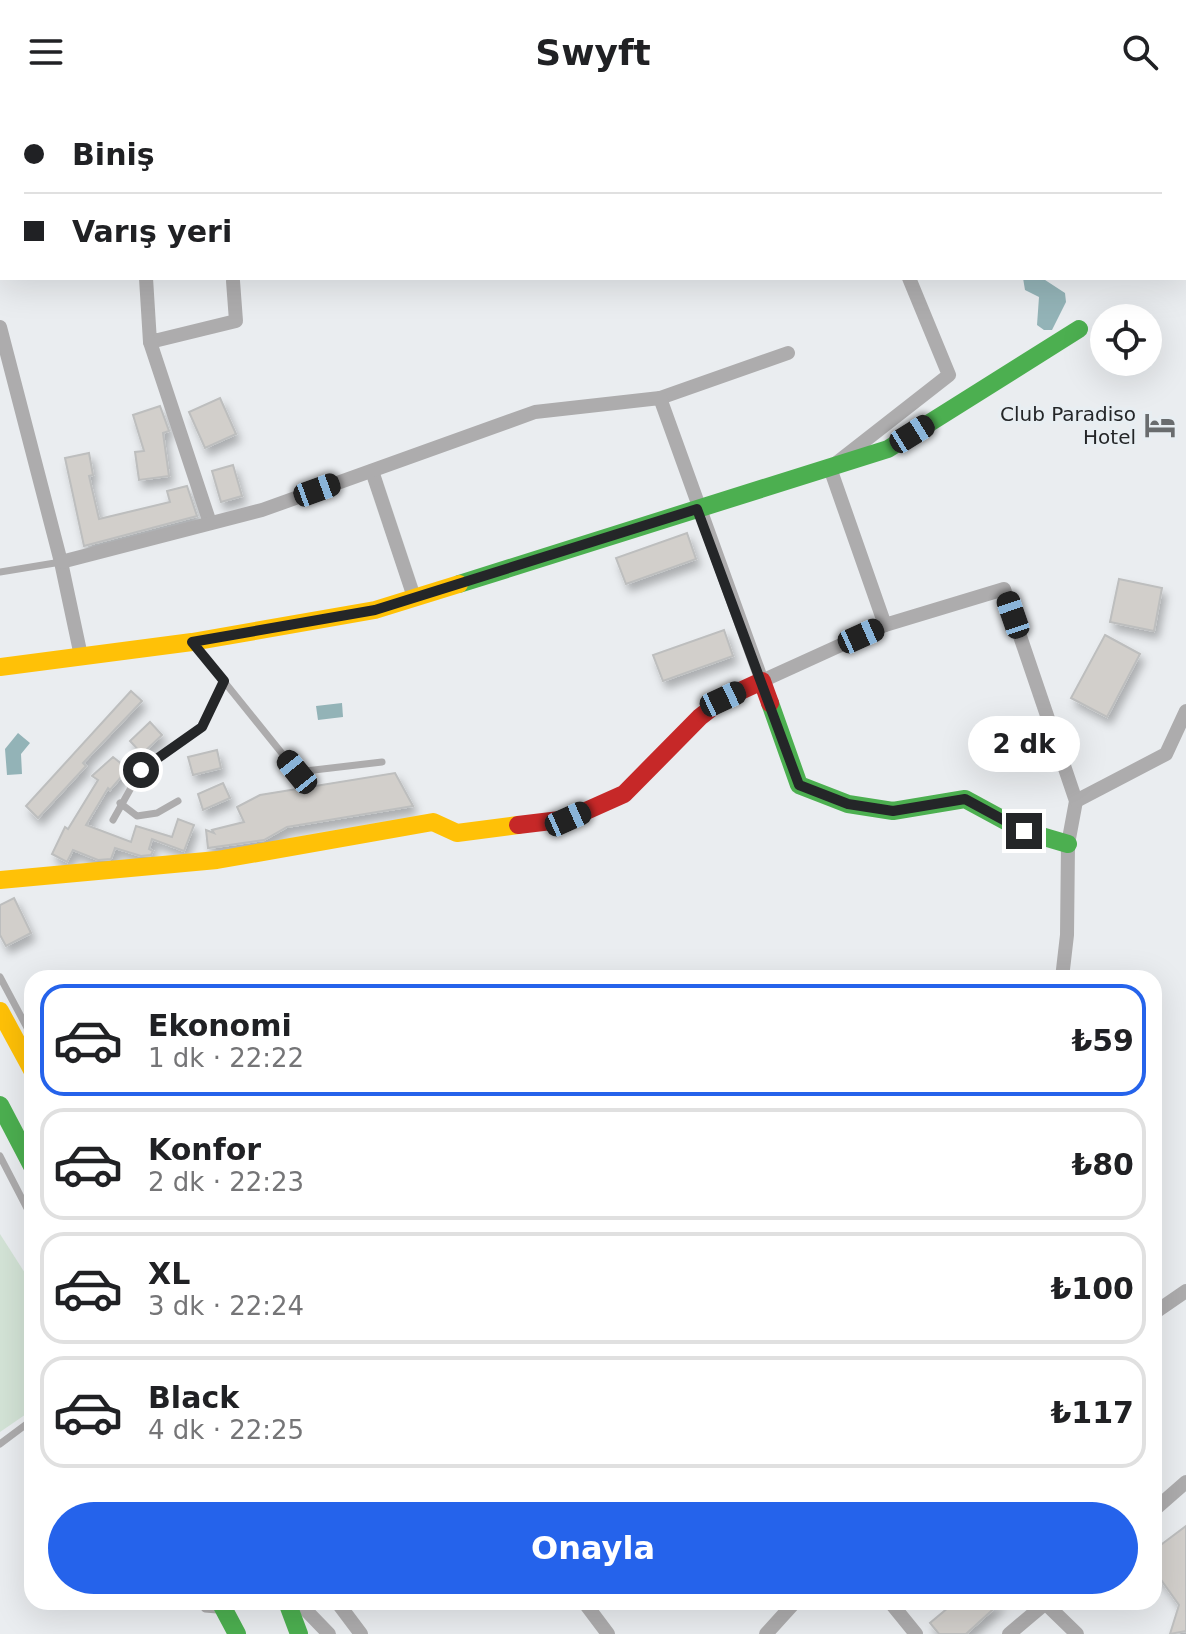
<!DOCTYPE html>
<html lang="tr">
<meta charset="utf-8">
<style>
:root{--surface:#fff;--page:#f6f6f6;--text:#202124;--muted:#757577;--line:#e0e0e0;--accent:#2563eb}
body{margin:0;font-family:"DejaVu Sans",sans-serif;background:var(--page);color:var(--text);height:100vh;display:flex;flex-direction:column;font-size:30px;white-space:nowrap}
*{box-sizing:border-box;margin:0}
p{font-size:26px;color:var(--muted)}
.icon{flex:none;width:44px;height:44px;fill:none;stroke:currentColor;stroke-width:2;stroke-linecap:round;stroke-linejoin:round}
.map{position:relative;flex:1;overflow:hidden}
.side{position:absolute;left:24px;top:866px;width:1138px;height:640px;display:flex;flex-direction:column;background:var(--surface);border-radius:24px;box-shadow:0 8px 32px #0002}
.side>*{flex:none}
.top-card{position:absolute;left:0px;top:0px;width:1186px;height:176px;box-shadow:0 8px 32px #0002;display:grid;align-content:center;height:176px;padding:0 24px;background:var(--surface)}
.tools{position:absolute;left:1090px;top:200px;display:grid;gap:16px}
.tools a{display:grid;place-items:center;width:72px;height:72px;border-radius:50%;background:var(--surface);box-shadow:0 8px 32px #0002;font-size:40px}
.end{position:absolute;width:36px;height:36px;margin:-18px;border:10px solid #242628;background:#fff;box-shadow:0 0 0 4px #fff}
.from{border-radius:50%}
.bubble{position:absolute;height:56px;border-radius:28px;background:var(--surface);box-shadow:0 8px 32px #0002;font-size:26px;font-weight:800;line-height:56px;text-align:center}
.car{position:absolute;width:24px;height:48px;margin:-24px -12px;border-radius:10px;box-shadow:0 0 6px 2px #0007;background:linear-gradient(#222 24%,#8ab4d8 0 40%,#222 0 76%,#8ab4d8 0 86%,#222 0)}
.top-card b{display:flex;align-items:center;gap:28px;height:76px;font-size:30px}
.top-card b+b{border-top:2px solid var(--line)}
.top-card i{width:20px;height:20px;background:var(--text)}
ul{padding:14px 0 0;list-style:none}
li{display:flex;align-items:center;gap:24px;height:112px;margin:0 16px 12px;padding:0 8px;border:4px solid var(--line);border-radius:24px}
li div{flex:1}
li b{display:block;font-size:30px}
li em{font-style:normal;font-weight:800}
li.selected{border-color:var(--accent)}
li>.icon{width:72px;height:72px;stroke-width:1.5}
.button{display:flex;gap:16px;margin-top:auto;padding:16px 24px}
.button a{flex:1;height:92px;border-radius:48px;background:var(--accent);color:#fff;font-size:32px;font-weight:800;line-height:92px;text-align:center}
header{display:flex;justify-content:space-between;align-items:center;height:104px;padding:0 24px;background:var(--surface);font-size:36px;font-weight:800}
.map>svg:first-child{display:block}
.green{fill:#d3e3d6}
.water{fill:#93b3b7}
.building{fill:#d2cfcb;stroke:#bdbebe;stroke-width:2;filter:url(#shadow)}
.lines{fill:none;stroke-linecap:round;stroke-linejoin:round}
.lane{stroke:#adacad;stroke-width:7}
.street{stroke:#adacad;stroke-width:14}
.fast{stroke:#4caf50;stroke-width:18}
.slow{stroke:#ffc107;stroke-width:18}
.jam{stroke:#c62828;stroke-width:18}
.route{stroke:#242628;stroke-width:10}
.labels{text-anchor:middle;stroke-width:7;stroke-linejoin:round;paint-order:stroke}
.poi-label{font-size:20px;fill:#242628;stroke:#e8eef2;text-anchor:end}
</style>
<header><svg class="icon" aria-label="menu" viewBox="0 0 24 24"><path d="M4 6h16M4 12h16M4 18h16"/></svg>Swyft<svg class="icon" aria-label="search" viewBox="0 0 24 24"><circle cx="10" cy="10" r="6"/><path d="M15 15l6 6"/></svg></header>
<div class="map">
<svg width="1186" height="1530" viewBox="0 0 1186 1530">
<defs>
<filter id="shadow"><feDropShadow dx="4" dy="7" stdDeviation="4" flood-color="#0004"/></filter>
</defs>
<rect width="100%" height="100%" fill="#eaedf0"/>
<!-- green -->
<path class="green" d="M0 1130 32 1180V1306L0 1328Z"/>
<!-- water -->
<g class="water">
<path d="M1023 174H1042L1065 189 1066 198 1052 226H1044L1037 221 1039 193 1025 186Z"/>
<path d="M342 599 343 613 318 616 316 602Z"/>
<path d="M18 629 30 639 21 650 22 670 7 671 5 645Z"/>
</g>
<!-- building -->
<g class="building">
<path d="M220 294 236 330 205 344 189 308Z"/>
<path d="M160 302 169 327 163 329 169 372 139 376 135 348 144 347 133 311Z"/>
<path d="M89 349 93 371 89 372 99 415 170 398 167 387 187 382 197 412 84 442 65 354Z"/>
<path d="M233 361 242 392 221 398 212 367Z"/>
<path d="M687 429 696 455 626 480 616 454Z"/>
<path d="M1119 475 1162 484 1154 527 1110 518Z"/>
<path d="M724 526 733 552 663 577 653 551Z"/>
<path d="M1105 531 1140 550 1107 613 1071 594Z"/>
<path d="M131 587 142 597 83 659 86 662 38 714 26 702Z"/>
<path d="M150 618 162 631 142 650 130 637Z"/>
<path d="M217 646 221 664 193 671 188 653Z"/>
<path d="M113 653 128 665 110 686 108 684 86 721 131 738 136 722 172 733 178 715 194 721 184 747 152 735 149 745 153 747 151 751 141 752 115 744 111 755 98 756 73 746 67 758 52 750 65 723 68 725 98 676 92 672Z"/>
<path d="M395 669 413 702 287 723 264 736 208 744 206 726 214 729 212 726 244 718 237 703 260 691Z"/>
<path d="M223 679 230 694 203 706 198 690Z"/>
<path d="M14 794 31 829 6 842 0 831V801Z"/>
<path d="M1186 1422V1527L1170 1530 1179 1501 1159 1473H1154V1446Z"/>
<path d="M955 1498H1001L966 1530H939L930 1519Z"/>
</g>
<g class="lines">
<!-- lane -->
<g class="lane">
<path d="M0 468 61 458"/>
<path d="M193 539 297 668 382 658"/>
<path d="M120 699 137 712 157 709 178 697"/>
<path d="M113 716 141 666 202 623 224 577"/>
<path d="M0 873 32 933"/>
<path d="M0 1052 32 1114"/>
<path d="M0 1340 32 1316"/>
<path d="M199 1498 205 1505 217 1506"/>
</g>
<!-- street -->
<g class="street">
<path d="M276 0 277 2"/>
<path d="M30 2 32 0"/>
<path d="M288 2 292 0"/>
<path d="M0 28 2 26"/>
<path d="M1184 50 1186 51"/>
<path d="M0 118 2 117"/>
<path d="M146 174 150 238 236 217 233 177"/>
<path d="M909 174 949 271 830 364 885 521 1004 485 1076 697 1068 740 1067 831 1062 874"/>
<path d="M0 223 61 458 81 552"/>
<path d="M150 238 210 419"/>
<path d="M660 294 788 249"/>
<path d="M372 367 414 493"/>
<path d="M61 458 262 406 535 308 660 294 762 577 885 521"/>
<path d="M1076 697 1166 650 1186 607"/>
<path d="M1154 1209 1186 1187"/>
<path d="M1154 1406 1186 1378"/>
<path d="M298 1498 329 1530"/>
<path d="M337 1498 361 1530"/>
<path d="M584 1498 608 1530"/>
<path d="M890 1498 916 1530"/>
<path d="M1045 1499 1077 1530"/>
<path d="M766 1530 795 1498"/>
<path d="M1009 1530 1047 1498"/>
</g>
<!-- fast -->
<g class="fast">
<path d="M459 480 888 345 1079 225"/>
<path d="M770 599 799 681 848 700 893 707 965 695 1024 727 1068 740"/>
<path d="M0 1001 32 1062"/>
<path d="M220 1498 237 1530"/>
<path d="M287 1498 299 1530"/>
</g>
<!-- slow -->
<g class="slow">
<path d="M0 563 192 538 375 506 459 480"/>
<path d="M0 776 217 756 433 718 457 729 518 721"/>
<path d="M0 907 32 966"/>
</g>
<!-- jam -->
<path class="jam" d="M518 721 568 715 624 690 700 613 723 595 762 577 770 599"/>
</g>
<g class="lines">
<!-- route -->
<path class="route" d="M141 666 202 623 224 577 192 538 375 506 697 405 799 681 848 700 893 707 965 695 1024 727"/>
</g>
<!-- icons -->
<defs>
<symbol id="hotel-bare" viewBox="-9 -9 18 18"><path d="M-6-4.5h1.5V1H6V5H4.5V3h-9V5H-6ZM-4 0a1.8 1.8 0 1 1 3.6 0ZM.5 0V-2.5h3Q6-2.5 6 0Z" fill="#696c6e" stroke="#e8eef2" stroke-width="2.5" paint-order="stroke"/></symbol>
</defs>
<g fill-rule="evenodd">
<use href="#hotel-bare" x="1138" y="299" width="44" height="44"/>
</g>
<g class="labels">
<!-- poi labels -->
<g class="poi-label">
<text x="1136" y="317">Club Paradiso<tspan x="1136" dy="23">Hotel</tspan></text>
</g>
</g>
</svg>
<div class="tools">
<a><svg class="icon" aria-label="locate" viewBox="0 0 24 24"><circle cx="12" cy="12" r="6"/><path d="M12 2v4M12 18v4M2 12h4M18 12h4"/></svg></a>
</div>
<i class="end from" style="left:141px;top:666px"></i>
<i class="end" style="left:1024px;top:727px"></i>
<div class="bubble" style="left:968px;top:612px;width:112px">2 dk</div>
<i class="car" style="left:912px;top:330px;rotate:58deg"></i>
<i class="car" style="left:317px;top:386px;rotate:70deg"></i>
<i class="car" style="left:1013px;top:511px;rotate:341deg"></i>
<i class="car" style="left:861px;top:532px;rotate:66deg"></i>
<i class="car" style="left:723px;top:595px;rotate:65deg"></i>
<i class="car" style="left:297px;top:668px;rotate:321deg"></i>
<i class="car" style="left:568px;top:715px;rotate:66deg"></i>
<div class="top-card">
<b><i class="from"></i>Biniş</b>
<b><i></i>Varış yeri</b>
</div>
<section class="side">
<ul>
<li class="selected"><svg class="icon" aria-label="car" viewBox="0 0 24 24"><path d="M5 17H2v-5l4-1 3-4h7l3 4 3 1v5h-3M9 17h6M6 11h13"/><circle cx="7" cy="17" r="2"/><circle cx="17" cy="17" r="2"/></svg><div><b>Ekonomi</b><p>1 dk · 22:22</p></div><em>₺59</em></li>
<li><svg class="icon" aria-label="car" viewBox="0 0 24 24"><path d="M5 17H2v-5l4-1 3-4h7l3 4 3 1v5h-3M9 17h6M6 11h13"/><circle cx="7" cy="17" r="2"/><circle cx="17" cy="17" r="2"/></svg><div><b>Konfor</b><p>2 dk · 22:23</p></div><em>₺80</em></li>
<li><svg class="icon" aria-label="car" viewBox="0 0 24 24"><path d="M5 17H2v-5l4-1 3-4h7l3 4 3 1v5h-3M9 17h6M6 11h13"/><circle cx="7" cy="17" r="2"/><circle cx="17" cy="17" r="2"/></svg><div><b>XL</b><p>3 dk · 22:24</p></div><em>₺100</em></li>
<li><svg class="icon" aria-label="car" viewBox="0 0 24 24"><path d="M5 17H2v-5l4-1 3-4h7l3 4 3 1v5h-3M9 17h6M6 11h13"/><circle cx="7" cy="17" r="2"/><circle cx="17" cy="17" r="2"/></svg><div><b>Black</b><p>4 dk · 22:25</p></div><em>₺117</em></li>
</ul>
<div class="button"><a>Onayla</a></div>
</section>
</div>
